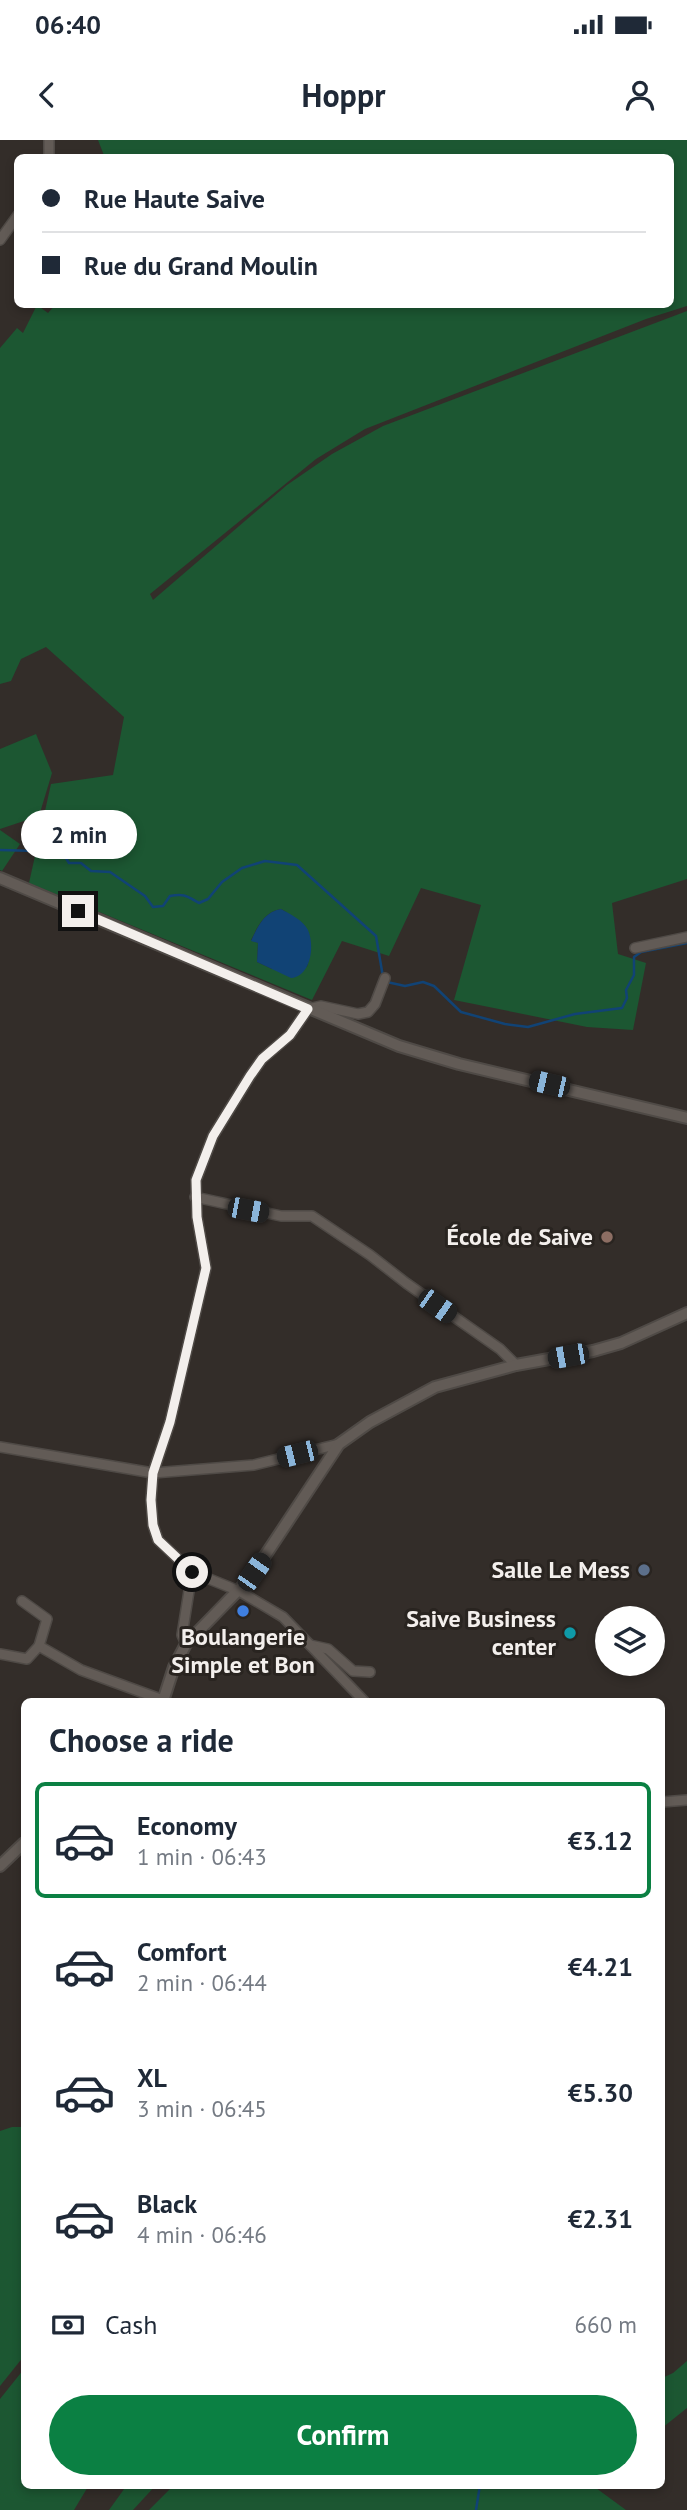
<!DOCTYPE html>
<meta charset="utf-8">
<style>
:root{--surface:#fff;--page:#f6f6f7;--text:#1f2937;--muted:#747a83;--line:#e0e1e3;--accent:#0b8043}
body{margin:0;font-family:"PT Sans",sans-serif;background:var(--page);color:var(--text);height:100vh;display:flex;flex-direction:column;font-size:26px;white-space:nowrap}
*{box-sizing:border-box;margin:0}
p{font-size:23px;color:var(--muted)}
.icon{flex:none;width:38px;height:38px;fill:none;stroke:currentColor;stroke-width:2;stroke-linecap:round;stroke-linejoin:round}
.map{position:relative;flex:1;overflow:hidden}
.sheet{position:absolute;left:21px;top:1558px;width:644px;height:791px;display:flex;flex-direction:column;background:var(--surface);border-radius:10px;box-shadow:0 4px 10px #0003}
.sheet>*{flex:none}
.top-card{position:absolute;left:14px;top:14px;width:660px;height:154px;border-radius:10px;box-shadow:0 4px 10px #0003;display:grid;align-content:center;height:154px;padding:0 28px;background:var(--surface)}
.buttons{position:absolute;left:595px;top:1466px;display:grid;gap:14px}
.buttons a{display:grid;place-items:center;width:70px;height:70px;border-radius:50%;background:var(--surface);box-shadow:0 4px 10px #0003;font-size:35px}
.end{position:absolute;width:32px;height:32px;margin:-16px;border:9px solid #f3efec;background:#111;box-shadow:0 0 0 4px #111}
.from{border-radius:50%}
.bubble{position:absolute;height:49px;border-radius:24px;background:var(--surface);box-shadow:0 4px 10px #0003;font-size:23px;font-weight:800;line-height:49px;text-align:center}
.car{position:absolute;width:21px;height:42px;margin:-21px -10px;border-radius:9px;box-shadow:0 0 5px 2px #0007;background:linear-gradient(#222 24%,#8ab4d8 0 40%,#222 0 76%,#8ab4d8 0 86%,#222 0)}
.top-card b{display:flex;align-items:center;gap:24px;height:66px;font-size:26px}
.top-card b+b{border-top:2px solid var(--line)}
.top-card i{width:18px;height:18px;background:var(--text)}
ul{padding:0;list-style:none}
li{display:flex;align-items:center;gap:21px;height:116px;margin:0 14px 10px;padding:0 14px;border:4px solid transparent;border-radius:10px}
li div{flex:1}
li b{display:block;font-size:26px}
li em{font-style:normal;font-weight:800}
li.selected{border-color:var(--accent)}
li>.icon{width:63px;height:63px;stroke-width:1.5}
h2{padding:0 28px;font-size:32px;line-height:84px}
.pay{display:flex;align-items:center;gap:18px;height:77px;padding:0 28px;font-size:26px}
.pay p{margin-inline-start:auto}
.cta{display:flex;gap:14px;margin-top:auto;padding:14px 28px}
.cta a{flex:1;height:80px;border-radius:42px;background:var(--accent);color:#fff;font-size:28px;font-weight:800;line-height:80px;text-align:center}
.status{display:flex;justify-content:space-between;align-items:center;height:49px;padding:0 35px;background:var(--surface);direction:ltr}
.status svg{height:19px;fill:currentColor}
header{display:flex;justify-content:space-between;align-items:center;height:91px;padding:0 28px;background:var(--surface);font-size:32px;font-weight:800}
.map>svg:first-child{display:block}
.green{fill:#1c5732;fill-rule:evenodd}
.water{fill:#114375}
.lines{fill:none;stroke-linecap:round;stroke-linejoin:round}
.stream{stroke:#114375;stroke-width:2.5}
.minor-casing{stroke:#4f4a46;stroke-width:12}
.tertiary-casing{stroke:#4f4a46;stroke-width:14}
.minor{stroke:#625b56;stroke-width:9}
.tertiary{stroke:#625b56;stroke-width:10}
.route{stroke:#f3efec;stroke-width:9}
.education-dot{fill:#8d6e63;stroke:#292420;stroke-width:2.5}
.service-dot{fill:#5c6f8a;stroke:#292420;stroke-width:2.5}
.shop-dot{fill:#3f7fe0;stroke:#292420;stroke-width:2.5}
.culture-dot{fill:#0f9aa8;stroke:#292420;stroke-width:2.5}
.labels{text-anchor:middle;stroke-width:6;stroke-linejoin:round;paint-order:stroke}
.poi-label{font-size:24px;font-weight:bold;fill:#f3efec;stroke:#292420;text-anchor:end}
</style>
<div class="status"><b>06:40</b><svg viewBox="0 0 49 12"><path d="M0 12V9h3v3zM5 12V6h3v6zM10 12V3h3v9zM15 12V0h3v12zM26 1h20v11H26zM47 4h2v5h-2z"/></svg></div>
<header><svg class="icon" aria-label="back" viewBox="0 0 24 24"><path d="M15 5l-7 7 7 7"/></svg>Hoppr<svg class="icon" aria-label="person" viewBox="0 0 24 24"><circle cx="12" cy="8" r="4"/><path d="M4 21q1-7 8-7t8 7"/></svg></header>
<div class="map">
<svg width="687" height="2370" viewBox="0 0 687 2370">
<rect width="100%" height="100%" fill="#332d29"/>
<!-- green -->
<g class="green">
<path d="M98 0H687V166L646 179 365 289 316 319 150 454 153 460 287 345 332 314 383 286 687 171V739L612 763 618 814 646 823 633 890 587 887 454 860 481 765 421 748 389 816 342 801 312 860 29 743 51 644 113 635 124 577 46 507 21 519 11 541 0 544V208L17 188 23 193 37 165 48 173 56 164H670V18H105ZM281 769C306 784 316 796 307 827L272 829 257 822 258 803 251 800C258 786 264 772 281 769Z"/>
<path d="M36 594 52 633 39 676 0 689V609Z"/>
<path d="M0 690 20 704 2 731 0 730Z"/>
<path d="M12 1987H24V2216L0 2246V1991Z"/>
<path d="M687 2221V2268L662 2288V2238L673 2233Z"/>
<path d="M24 2229V2345H89L74 2370H0V2259Z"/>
<path d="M127 2345H156L133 2370H109Z"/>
<path d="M174 2345H598L596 2348 626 2370H149Z"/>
</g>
<!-- water -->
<path class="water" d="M281 769C290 774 303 780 308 790 315 806 311 836 291 838L257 822 258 803 251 801C258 786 264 772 281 769Z"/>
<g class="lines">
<!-- stream -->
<g class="stream">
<path d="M0 710 37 711 55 706 61 710 69 723H81L91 731 110 732 145 756 153 767 163 766 170 756C184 753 187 756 199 763L208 759 222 742 242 728 265 721 297 725 376 796 383 837"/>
<path d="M387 842 405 846 423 842 434 846 461 872 505 884 528 887 575 874 622 868 627 858 626 850 634 835V817L641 812 687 803"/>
<path d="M476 2370 480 2345"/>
</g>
<defs>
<g id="minor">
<path d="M49 18V0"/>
<path d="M0 100 18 75"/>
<path d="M635 808 687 797"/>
<path d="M195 1057 281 1076H312L370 1115 406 1143 500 1209 516 1225"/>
<path d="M0 1307 153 1333 254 1325 339 1304"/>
<path d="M186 1504 182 1495 192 1432"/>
<path d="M310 1505 328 1509 353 1531 370 1532"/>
<path d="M39 1506 81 1530 163 1560"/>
<path d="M0 1514 27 1519 39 1506 47 1479 22 1461"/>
<path d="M364 1561 283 1477 239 1451 192 1432 158 1400 153 1385 151 1360 153 1333 170 1282 206 1128 197 1077 196 1040 213 996 250 936 262 919 290 895 308 869 321 866 358 874 368 872 375 864 385 838"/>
<path d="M662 1662 687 1660"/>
</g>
<g id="tertiary">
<path d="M0 738 399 906 459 924 687 978"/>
<path d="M163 1561 174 1527 186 1504 251 1437 339 1304 370 1282 435 1247 516 1225 593 1211 621 1203 687 1173"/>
<path d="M0 1726 24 1703"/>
</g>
</defs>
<!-- minor casing -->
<use href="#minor" class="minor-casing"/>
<!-- tertiary casing -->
<use href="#tertiary" class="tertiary-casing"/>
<!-- minor -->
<use href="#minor" class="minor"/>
<!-- tertiary -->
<use href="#tertiary" class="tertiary"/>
</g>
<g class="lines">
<!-- route -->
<path class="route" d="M78 771 308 869 290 895 262 919 250 936 213 996 196 1040 197 1077 206 1128 170 1282 153 1333 151 1360 153 1385 158 1400 192 1432"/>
</g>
<!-- markers -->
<circle class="education-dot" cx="607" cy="1097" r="7"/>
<circle class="service-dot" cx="644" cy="1430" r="7"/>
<circle class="shop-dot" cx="243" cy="1471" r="7"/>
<circle class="culture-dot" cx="570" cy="1493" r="7"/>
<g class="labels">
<!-- poi labels -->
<g class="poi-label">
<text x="593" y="1105">École de Saive</text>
<text x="630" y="1438">Salle Le Mess</text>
<text x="556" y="1487">Saive Business<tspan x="556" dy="28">center</tspan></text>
<text x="243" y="1505" text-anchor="middle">Boulangerie<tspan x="243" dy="28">Simple et Bon</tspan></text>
</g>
</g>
</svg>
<div class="buttons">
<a><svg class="icon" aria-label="layers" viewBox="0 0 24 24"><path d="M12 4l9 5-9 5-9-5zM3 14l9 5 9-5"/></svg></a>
</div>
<i class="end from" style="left:192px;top:1432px"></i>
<i class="end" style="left:78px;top:771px"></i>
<div class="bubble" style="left:21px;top:670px;width:116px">2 min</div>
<i class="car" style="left:549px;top:944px;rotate:283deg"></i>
<i class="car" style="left:248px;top:1070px;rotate:101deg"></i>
<i class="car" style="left:437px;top:1166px;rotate:125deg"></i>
<i class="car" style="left:568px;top:1216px;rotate:260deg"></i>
<i class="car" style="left:297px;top:1314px;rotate:256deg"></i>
<i class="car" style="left:254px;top:1432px;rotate:35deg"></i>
<div class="top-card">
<b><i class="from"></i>Rue Haute Saive</b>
<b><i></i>Rue du Grand Moulin</b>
</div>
<section class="sheet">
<h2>Choose a ride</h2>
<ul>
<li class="selected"><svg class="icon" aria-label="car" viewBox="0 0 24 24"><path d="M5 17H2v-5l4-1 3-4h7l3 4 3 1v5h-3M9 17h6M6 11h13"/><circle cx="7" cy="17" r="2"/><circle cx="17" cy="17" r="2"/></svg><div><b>Economy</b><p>1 min · 06:43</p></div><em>€3.12</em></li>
<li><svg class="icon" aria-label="car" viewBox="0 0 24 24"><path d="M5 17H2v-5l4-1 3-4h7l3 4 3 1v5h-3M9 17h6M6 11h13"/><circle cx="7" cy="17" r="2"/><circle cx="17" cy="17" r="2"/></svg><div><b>Comfort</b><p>2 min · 06:44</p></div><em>€4.21</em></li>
<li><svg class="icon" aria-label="car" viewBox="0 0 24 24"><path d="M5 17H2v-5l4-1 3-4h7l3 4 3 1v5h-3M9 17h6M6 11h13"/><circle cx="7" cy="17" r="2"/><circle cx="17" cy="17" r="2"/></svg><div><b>XL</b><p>3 min · 06:45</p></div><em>€5.30</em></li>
<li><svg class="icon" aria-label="car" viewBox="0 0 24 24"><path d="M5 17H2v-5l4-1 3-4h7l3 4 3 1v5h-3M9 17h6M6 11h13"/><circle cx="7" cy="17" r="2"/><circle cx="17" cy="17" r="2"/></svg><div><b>Black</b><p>4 min · 06:46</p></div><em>€2.31</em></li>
</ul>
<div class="pay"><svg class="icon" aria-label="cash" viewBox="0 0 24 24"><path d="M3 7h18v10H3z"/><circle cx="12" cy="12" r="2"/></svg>Cash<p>660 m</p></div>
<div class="cta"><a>Confirm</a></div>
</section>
</div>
